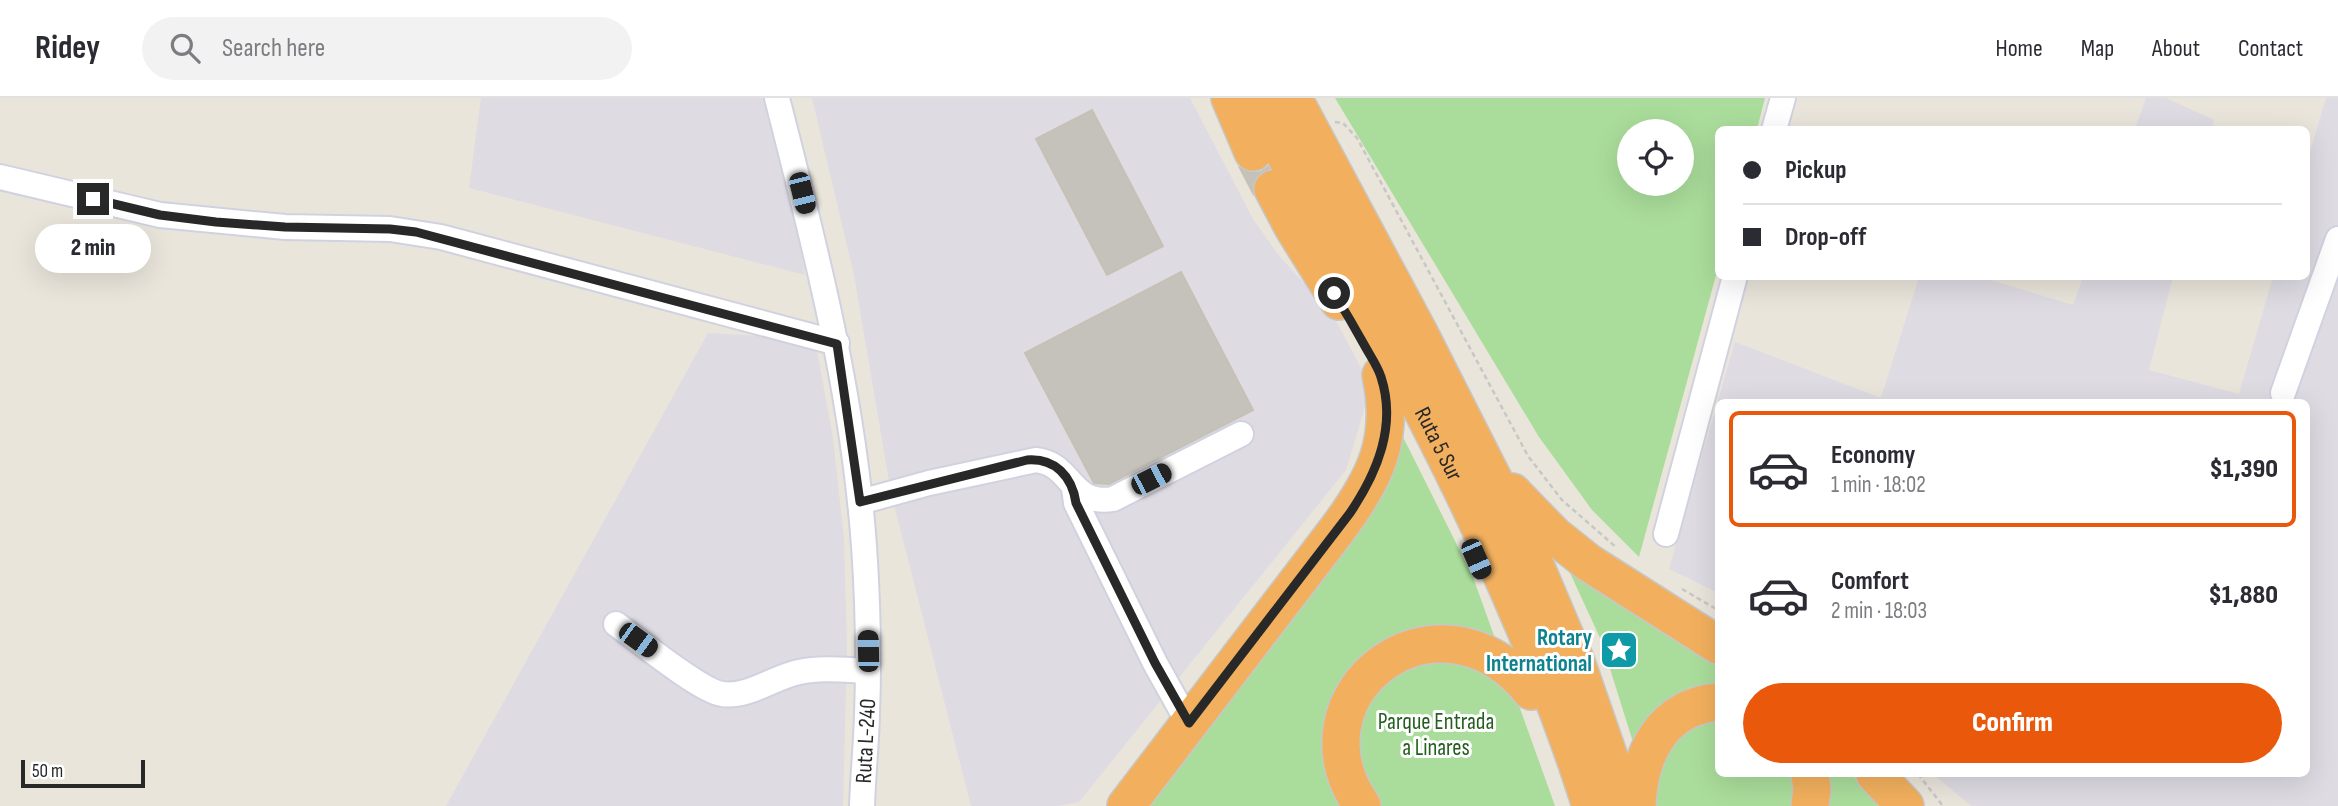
<!DOCTYPE html>
<meta charset="utf-8">
<style>
:root{--surface:#fff;--page:#f2f2f3;--text:#2b2b33;--muted:#7c7c81;--line:#e1e1e2;--accent:#ea580c}
body{margin:0;font-family:"Sofia Sans Condensed",sans-serif;background:var(--page);color:var(--text);height:100vh;display:flex;flex-direction:column;font-size:26px;white-space:nowrap}
*{box-sizing:border-box;margin:0}
p{font-size:23px;color:var(--muted)}
.icon{flex:none;width:38px;height:38px;fill:none;stroke:currentColor;stroke-width:2;stroke-linecap:round;stroke-linejoin:round}
.map{position:relative;flex:1;overflow:hidden}
.drawer{position:absolute;left:1715px;top:301px;width:595px;height:378px;display:flex;flex-direction:column;background:var(--surface);border-radius:10px;box-shadow:0 7px 28px #0002}
.drawer>*{flex:none}
.banner{position:absolute;left:1715px;top:28px;width:595px;height:154px;border-radius:10px;box-shadow:0 7px 28px #0002;display:grid;align-content:center;height:154px;padding:0 28px;background:var(--surface)}
.fabs{position:absolute;left:1617px;top:21px;display:grid;gap:14px}
.fabs a{display:grid;place-items:center;width:77px;height:77px;border-radius:50%;background:var(--surface);box-shadow:0 7px 28px #0002;font-size:35px}
.scale{position:absolute;left:21px;bottom:18px;width:124px;box-sizing:border-box;padding-left:7px;border:4px solid #282828;border-top:0;font-size:19px;line-height:24px;white-space:nowrap;color:#282828;-webkit-text-stroke:5px #fff;paint-order:stroke}
.end{position:absolute;width:32px;height:32px;margin:-16px;border:9px solid #282828;background:#fff;box-shadow:0 0 0 4px #fff}
.from{border-radius:50%}
.bubble{position:absolute;height:49px;border-radius:24px;background:var(--surface);box-shadow:0 7px 28px #0002;font-size:23px;font-weight:800;line-height:49px;text-align:center}
.car{position:absolute;width:21px;height:42px;margin:-21px -10px;border-radius:9px;box-shadow:0 0 5px 2px #0007;background:linear-gradient(#222 24%,#8ab4d8 0 40%,#222 0 76%,#8ab4d8 0 86%,#222 0)}
.banner b{display:flex;align-items:center;gap:24px;height:66px;font-size:26px}
.banner b+b{border-top:2px solid var(--line)}
.banner i{width:18px;height:18px;background:var(--text)}
ul{padding:12px 0 0;list-style:none}
li{display:flex;align-items:center;gap:21px;height:116px;margin:0 14px 10px;padding:0 14px;border:4px solid transparent;border-radius:10px}
li div{flex:1}
li b{display:block;font-size:26px}
li em{font-style:normal;font-weight:800}
li.current{border-color:var(--accent)}
li>.icon{width:63px;height:63px;stroke-width:1.5}
.action{display:flex;gap:14px;margin-top:auto;padding:14px 28px}
.action a{flex:1;height:80px;border-radius:42px;background:var(--accent);color:#fff;font-size:28px;font-weight:800;line-height:80px;text-align:center}
header{display:flex;align-items:center;gap:42px;box-sizing:border-box;height:98px;padding:0 35px;background:var(--surface);border-bottom:2px solid var(--line)}
header strong{font-size:33px}
nav{display:flex;gap:38px;margin-inline-start:auto;font-size:24px}
.search{width:490px;height:63px;background:var(--page);display:flex;align-items:center;gap:18px;box-sizing:border-box;padding:0 24px;border-radius:38px;color:var(--muted);font-size:26px}
.map>svg:first-child{display:block}
.industrial{fill:#dedbe3}
.green{fill:#aadd9b;fill-rule:evenodd}
.building{fill:#c5c2bb;stroke:#c5c1b5;stroke-width:2}
.lines{fill:none;stroke-linecap:round;stroke-linejoin:round}
.minor-casing{stroke:#d1d2e0;stroke-width:28}
.highway-casing{stroke:#c7c7c7;stroke-width:40}
.path{stroke:#c7c7c7;stroke-width:2.5;stroke-dasharray:5 3.5;stroke-linecap:butt}
.minor{stroke:#fff;stroke-width:24}
.highway{stroke:#f2b05e;stroke-width:37}
.route{stroke:#282828;stroke-width:9}
.labels{text-anchor:middle;stroke-width:6;stroke-linejoin:round;paint-order:stroke}
.street-label{font-size:23px;fill:#282828;stroke:#fff}
.culture-label{font-size:23px;font-weight:bold;fill:#0d838f;stroke:#fff;text-anchor:end}
.park-label{font-size:23px;fill:#245f1f;stroke:#fff}
</style>
<header>
<strong>Ridey</strong>
<div class="search"><svg class="icon" aria-label="search" viewBox="0 0 24 24"><circle cx="10" cy="10" r="6"/><path d="M15 15l6 6"/></svg>Search here</div>
<nav><a>Home</a><a>Map</a><a>About</a><a>Contact</a></nav>
</header>
<div class="map">
<svg width="2338" height="708" viewBox="0 0 2338 708">
<rect width="100%" height="100%" fill="#eae5db"/>
<!-- industrial -->
<g class="industrial">
<path d="M481 0H767L795 121 805 177 469 90Z"/>
<path d="M812 0H1190L1253 121 1280 159 1332 215 1371 289 1346 372 1079 704 1057 708H971L891 395 854 177Z"/>
<path d="M2146 0H2166L2214 22 2211 31H2135Z"/>
<path d="M2326 0H2338V708H1971L1933 676H2306V304H1718V495L1669 471 1735 244 1881 300 1919 179H1981L2073 207 2083 179H2173L2149 272 2239 296 2273 179 2306 178 2307 64Z"/>
<path d="M708 235 815 241 833 340 844 441 847 550 843 708H446Z"/>
</g>
<!-- green -->
<g class="green">
<path d="M1335 0H1765L1757 31 1718 32V170L1639 459 1592 412 1539 339ZM1682 33V86H1629V33Z"/>
<path d="M1394 316 1404 341 1473 479 1555 708H1139Z"/>
<path d="M1558 449 1718 560V676H1852L1878 708H1653L1601 542Z"/>
</g>
<!-- building -->
<g class="building">
<path d="M1092 12 1163 148 1107 177 1036 41Z"/>
<path d="M1268 69 1269 71 1263 73 1255 80 1253 95 1240 70 1251 75 1261 74Z"/>
<path d="M1181 174 1253 312 1109 386 1094 385 1025 255Z"/>
</g>
<g class="lines">
<defs>
<g id="minor">
<path d="M777 0C815 148 853 295 864 448 868 504 869 561 867 618 866 648 863 678 862 708"/>
<path d="M1774 32 1783 0"/>
<path d="M0 79 160 117 285 129 390 131 441 139 837 245"/>
<path d="M2283 295 2338 141"/>
<path d="M1074 390 1076 405 1155 565 1189 626"/>
<path d="M860 404 929 385 1036 362C1073 366 1069 408 1113 401L1241 336"/>
<path d="M1666 436 1735 178"/>
<path d="M616 526C637 541 700 593 722 596 748 600 774 579 799 574 822 569 845 572 868 573"/>
</g>
<g id="highway">
<path d="M1230 0 1253 54"/>
<path id="s1" d="M1254 0C1379 230 1512 458 1591 708"/>
<path d="M1293 0 1420 237 1526 446 1576 564 1626 708"/>
<path d="M1273 91 1293 129 1339 203"/>
<path d="M1512 394 1554 437 1589 465 1718 547"/>
<path d="M1875 676 1905 708"/>
<path d="M1126 708 1337 432C1375 381 1395 342 1381 277"/>
<path d="M1362 708C1285 596 1437 478 1531 593"/>
<path d="M1637 708C1639 657 1661 609 1718 604"/>
<path d="M1810 708 1812 691 1810 676"/>
</g>
</defs>
<!-- minor casing -->
<use href="#minor" class="minor-casing"/>
<!-- highway casing -->
<use href="#highway" class="highway-casing"/>
<!-- path -->
<g class="path">
<path d="M1335 24 1343 25 1357 40 1528 358 1562 402 1617 450"/>
<path d="M1682 491 1718 512"/>
<path d="M1918 676 1943 708"/>
</g>
<!-- minor -->
<use href="#minor" class="minor"/>
<!-- highway -->
<use href="#highway" class="highway"/>
</g>
<g class="lines">
<!-- route -->
<path class="route" d="M93 101 160 117 216 124 285 129 390 131 416 134 837 246 860 404 1027 362C1055 360 1072 378 1076 405L1155 565 1189 625 1350 415C1377 375 1397 328 1381 279 1378 269 1371 259 1366 250 1356 232 1345 213 1334 195"/>
</g>
<!-- icons -->
<defs>
<symbol id="sight-square" viewBox="-11 -11 22 22"><rect x="-9" y="-9" width="18" height="18" rx="4" fill="#0f9aa8" stroke="#fff"/><path d="M0-6L1.8-2.2L6-1.7L2.9 1.2L3.7 5.4L0 3.3L-3.7 5.4L-2.9 1.2L-6-1.7L-1.8-2.2Z" fill="#fff"/></symbol>
</defs>
<g fill-rule="evenodd">
<use href="#sight-square" x="1597" y="530" width="44" height="44"/>
</g>
<g class="labels">
<!-- street labels -->
<g class="street-label">
<text dy="8" stroke="none"><textPath href="#s1" startOffset="392">Ruta 5 Sur</textPath></text>
<text transform="translate(865 643) rotate(-87)" y="8">Ruta L-240</text>
</g>
<!-- culture labels -->
<g class="culture-label">
<text x="1592" y="547">Rotary<tspan x="1592" dy="26">International</tspan></text>
</g>
<!-- park labels -->
<g class="park-label">
<text x="1436" y="631">Parque Entrada<tspan x="1436" dy="26">a Linares</tspan></text>
</g>
</g>
</svg>
<div class="fabs">
<a><svg class="icon" aria-label="locate" viewBox="0 0 24 24"><circle cx="12" cy="12" r="6"/><path d="M12 2v4M12 18v4M2 12h4M18 12h4"/></svg></a>
</div>
<div class="scale">50 m</div>
<i class="end from" style="left:1334px;top:195px"></i>
<i class="end" style="left:93px;top:101px"></i>
<div class="bubble" style="left:35px;top:126px;width:116px">2 min</div>
<i class="car" style="left:802px;top:95px;rotate:166deg"></i>
<i class="car" style="left:1151px;top:381px;rotate:63deg"></i>
<i class="car" style="left:1476px;top:461px;rotate:156deg"></i>
<i class="car" style="left:638px;top:542px;rotate:126deg"></i>
<i class="car" style="left:868px;top:553px;rotate:359deg"></i>
<div class="banner">
<b><i class="from"></i>Pickup</b>
<b><i></i>Drop-off</b>
</div>
<section class="drawer">
<ul>
<li class="current"><svg class="icon" aria-label="car" viewBox="0 0 24 24"><path d="M5 17H2v-5l4-1 3-4h7l3 4 3 1v5h-3M9 17h6M6 11h13"/><circle cx="7" cy="17" r="2"/><circle cx="17" cy="17" r="2"/></svg><div><b>Economy</b><p>1 min · 18:02</p></div><em>$1,390</em></li>
<li><svg class="icon" aria-label="car" viewBox="0 0 24 24"><path d="M5 17H2v-5l4-1 3-4h7l3 4 3 1v5h-3M9 17h6M6 11h13"/><circle cx="7" cy="17" r="2"/><circle cx="17" cy="17" r="2"/></svg><div><b>Comfort</b><p>2 min · 18:03</p></div><em>$1,880</em></li>
</ul>
<div class="action"><a>Confirm</a></div>
</section>
</div>
